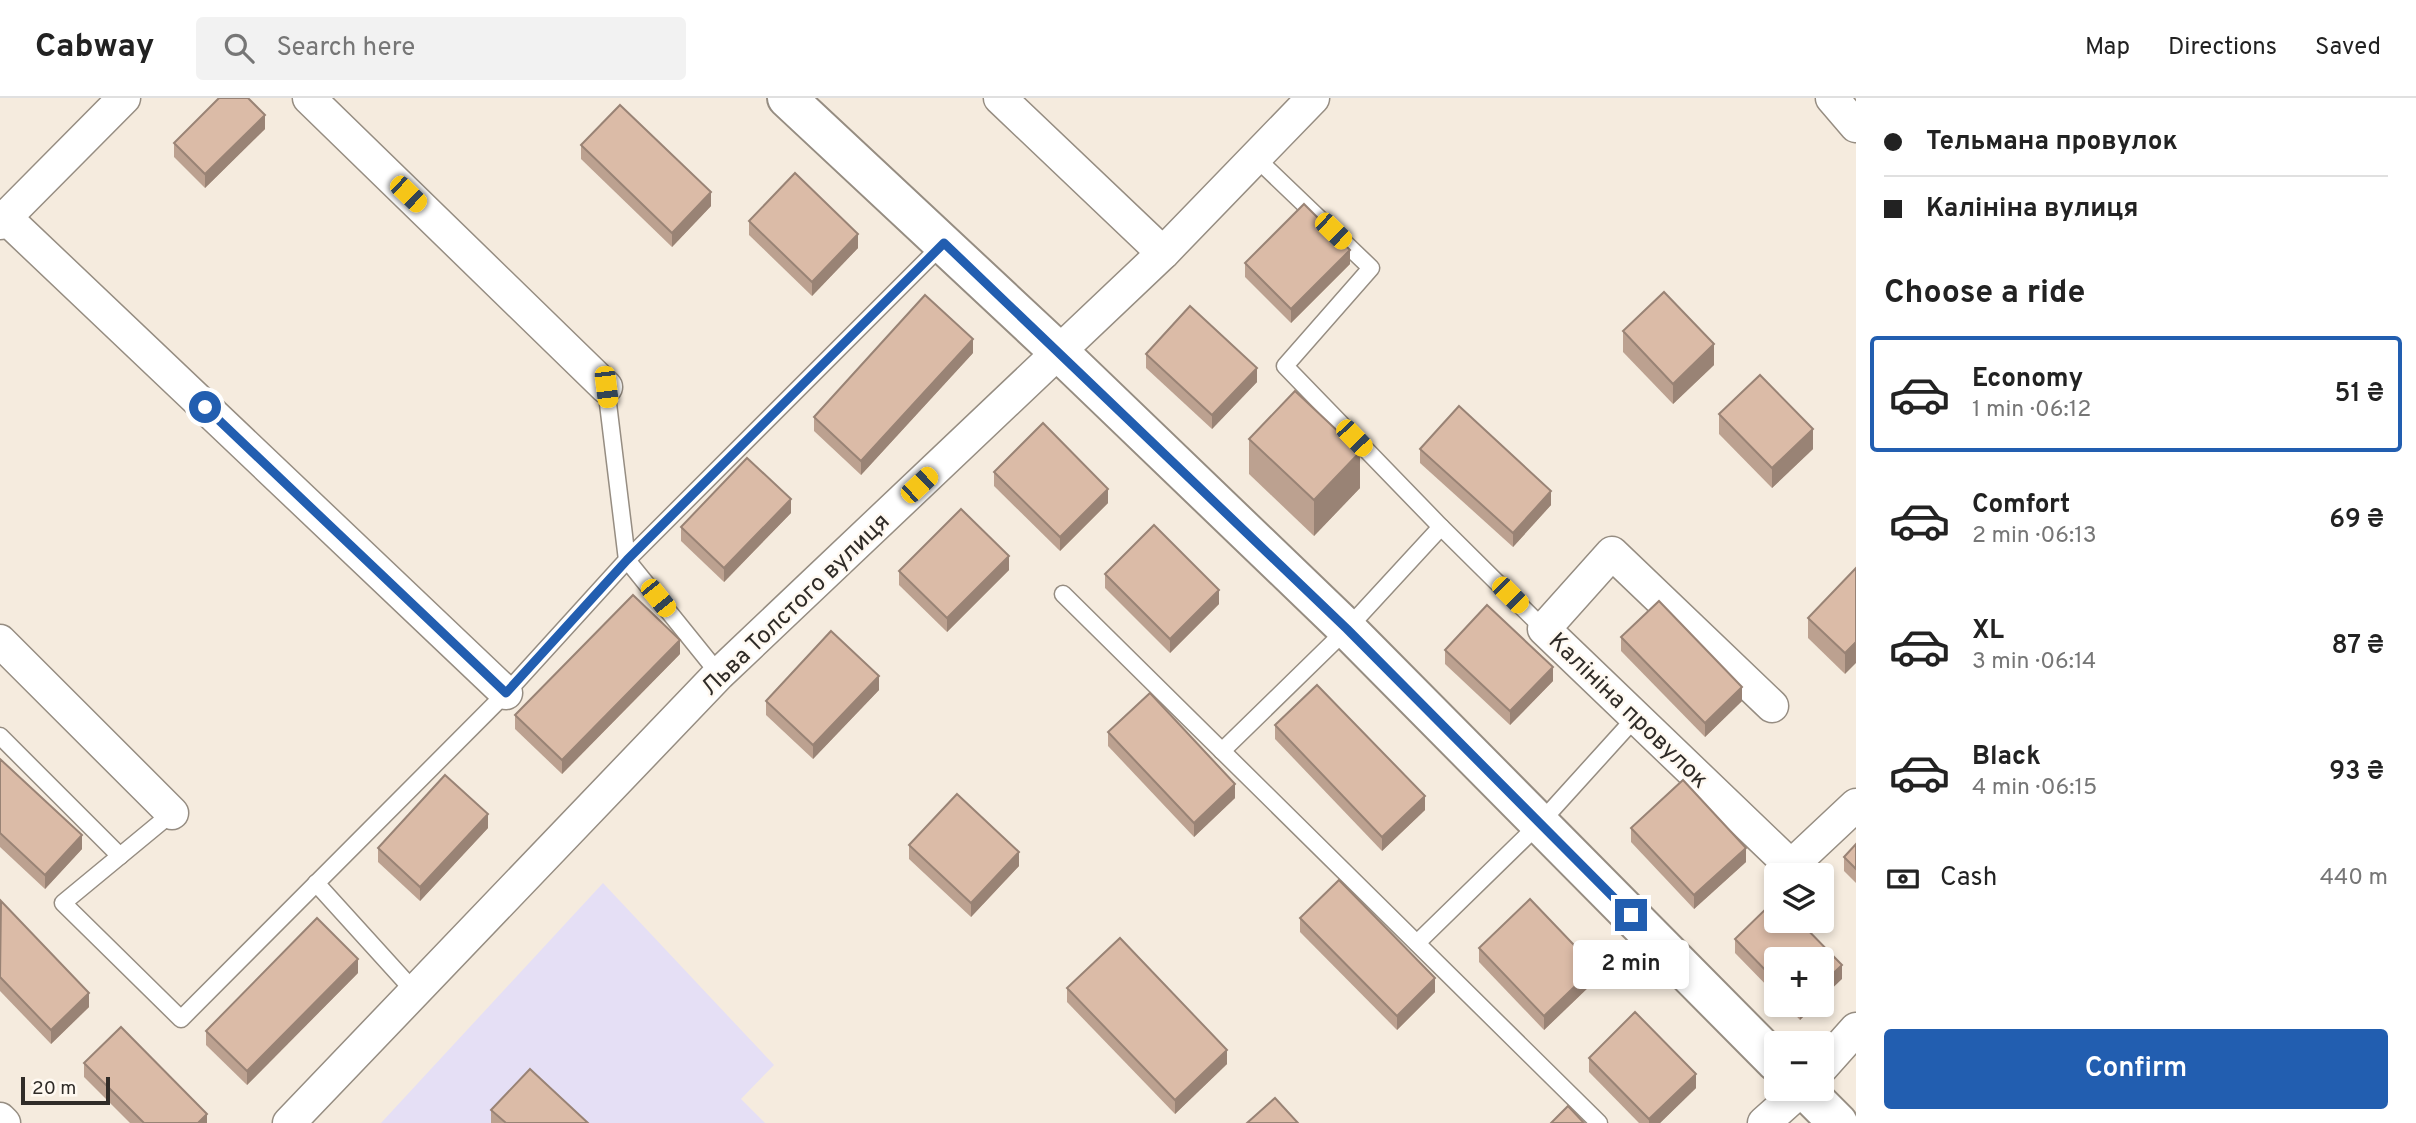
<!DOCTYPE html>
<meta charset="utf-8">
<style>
:root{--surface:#fff;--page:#f2f2f2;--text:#222;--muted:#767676;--line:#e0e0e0;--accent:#225eb0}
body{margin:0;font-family:Overpass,sans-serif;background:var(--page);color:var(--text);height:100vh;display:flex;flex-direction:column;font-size:26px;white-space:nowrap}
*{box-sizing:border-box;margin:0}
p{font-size:23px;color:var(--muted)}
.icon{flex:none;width:38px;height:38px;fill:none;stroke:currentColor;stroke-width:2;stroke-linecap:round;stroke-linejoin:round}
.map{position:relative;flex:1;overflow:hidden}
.side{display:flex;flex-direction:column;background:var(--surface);width:560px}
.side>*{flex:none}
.top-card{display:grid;align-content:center;height:154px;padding:0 28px;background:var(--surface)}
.tools{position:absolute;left:1764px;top:765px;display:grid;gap:14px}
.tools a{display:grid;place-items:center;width:70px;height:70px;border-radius:7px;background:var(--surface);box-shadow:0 4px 10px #0003;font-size:35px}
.scale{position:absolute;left:21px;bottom:18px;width:89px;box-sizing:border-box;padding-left:7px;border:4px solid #302c28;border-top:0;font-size:19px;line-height:24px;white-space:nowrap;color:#302c28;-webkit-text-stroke:5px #fff9f1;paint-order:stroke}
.end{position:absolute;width:32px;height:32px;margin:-16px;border:9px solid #225eb0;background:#fff;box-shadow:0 0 0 4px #fff}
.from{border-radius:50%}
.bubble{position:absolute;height:49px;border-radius:7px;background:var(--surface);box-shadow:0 4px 10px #0003;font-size:23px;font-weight:600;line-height:49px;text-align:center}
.car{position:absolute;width:21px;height:42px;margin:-21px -10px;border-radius:9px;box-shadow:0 0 5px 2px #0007;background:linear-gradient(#f5c518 24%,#345 0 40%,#f5c518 0 76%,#345 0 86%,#f5c518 0)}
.top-card b{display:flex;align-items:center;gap:24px;height:66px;font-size:26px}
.top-card b+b{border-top:2px solid var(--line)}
.top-card i{width:18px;height:18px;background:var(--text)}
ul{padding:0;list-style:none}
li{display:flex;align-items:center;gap:21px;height:116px;margin:0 14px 10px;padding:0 14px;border:4px solid transparent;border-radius:7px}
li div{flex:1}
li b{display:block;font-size:26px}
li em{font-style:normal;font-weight:600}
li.on{border-color:var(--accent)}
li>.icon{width:63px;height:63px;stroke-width:1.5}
h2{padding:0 28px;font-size:32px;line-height:84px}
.pay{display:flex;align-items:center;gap:18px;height:77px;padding:0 28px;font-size:26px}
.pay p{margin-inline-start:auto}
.cta{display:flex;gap:14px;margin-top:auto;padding:14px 28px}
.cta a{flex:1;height:80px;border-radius:7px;background:var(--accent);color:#fff;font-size:28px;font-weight:600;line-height:80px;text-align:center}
header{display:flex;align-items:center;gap:42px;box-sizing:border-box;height:98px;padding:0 35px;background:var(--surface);border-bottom:2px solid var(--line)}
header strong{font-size:33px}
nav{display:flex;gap:38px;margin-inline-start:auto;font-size:24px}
.search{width:490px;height:63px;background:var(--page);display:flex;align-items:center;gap:18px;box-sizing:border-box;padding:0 24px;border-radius:7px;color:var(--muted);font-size:26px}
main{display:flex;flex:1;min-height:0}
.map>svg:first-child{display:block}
.education{fill:#e5dff5}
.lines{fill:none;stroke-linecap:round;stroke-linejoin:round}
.service-casing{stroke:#968d82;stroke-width:19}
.minor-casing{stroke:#968d82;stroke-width:35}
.tertiary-casing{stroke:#968d82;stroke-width:42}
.service{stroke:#fff;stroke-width:16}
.minor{stroke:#fff;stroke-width:32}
.tertiary{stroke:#fff;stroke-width:38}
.wall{fill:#bca190}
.shaded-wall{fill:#998375}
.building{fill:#dbbba7;stroke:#998375;stroke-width:2}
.route{stroke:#225eb0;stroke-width:9}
.labels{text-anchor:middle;stroke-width:5;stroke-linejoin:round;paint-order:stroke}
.street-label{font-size:24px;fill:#302c28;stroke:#fff9f1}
</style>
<header>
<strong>Cabway</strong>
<div class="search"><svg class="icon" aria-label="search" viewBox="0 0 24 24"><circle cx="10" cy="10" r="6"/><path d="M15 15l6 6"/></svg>Search here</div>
<nav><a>Map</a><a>Directions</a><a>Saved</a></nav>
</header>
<main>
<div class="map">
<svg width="1856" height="1025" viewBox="0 0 1856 1025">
<rect width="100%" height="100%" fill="#f5ebde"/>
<!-- education -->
<path class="education" d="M603 785 774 967 741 1001 765 1025H381Z"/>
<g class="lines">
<defs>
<g id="service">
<path d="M1441 429 1544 531"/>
<path d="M1063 496 1599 1025"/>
<path d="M719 576 627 462 944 145"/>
<path d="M0 638 120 758"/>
<path d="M1222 653 1347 531 1441 429 1285 268 1371 170 1255 59"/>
<path d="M172 715 63 805 181 921 506 595 627 462 606 289"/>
<path d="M316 785 414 893"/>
<path d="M1417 845 1540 725 1636 619"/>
</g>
<g id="minor">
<path d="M309 0 606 289"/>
<path d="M1000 0 1163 155"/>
<path d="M1832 0 1856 28"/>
<path d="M5 119 506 595"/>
<path d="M0 125 124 0"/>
<path d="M0 543 172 715"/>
<path d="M1772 608 1612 455 1544 531 1791 768 1856 707"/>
<path d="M1822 969 1856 931"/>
<path d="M0 1021 4 1025"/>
<path d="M289 1025 719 576 1163 155 1313 0"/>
<path d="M1764 1025 1803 990"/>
</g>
<g id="tertiary">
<path d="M787 0 1060 255 1347 531 1776 964"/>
<path d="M1803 990 1838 1025"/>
</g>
</defs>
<!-- service casing -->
<use href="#service" class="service-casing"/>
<!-- minor casing -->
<use href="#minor" class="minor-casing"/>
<!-- tertiary casing -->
<use href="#tertiary" class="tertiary-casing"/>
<!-- service -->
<use href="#service" class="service"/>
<!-- minor -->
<use href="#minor" class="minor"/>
<!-- tertiary -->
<use href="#tertiary" class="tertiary"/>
</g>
<!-- wall -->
<g class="wall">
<path d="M265 31 205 90 174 59V45Z"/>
<path d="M581 47 711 108 672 149 581 61Z"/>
<path d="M749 123 858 150 812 198 749 137Z"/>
<path d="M1245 165 1350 166 1291 225 1245 179Z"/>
<path d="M1623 233 1714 267 1673 306 1623 254Z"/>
<path d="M973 255 861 377 814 333V319Z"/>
<path d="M1146 256 1257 284 1212 331 1146 270Z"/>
<path d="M1719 316 1813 351 1772 390 1719 336Z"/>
<path d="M1249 341 1360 390 1314 438 1249 376Z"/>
<path d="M1420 351 1551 407 1513 449 1420 365Z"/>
<path d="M994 374 1108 405 1060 453 994 388Z"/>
<path d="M791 415 724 484 681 443V429Z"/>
<path d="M1856 470 1845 576 1808 540V520Z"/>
<path d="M1009 472 947 534 899 487V473Z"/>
<path d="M1105 476 1219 506 1170 555 1105 490Z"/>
<path d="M1621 539 1742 603 1705 639 1621 553Z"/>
<path d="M1445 552 1553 583 1510 627 1445 566Z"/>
<path d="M680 556 562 676 515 631V617Z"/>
<path d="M879 592 813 661 766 617V603Z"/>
<path d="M1275 627 1425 712 1382 753 1275 641Z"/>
<path d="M1108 634 1235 700 1194 739 1108 648Z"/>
<path d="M0 661 82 751 45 791 0 749Z"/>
<path d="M488 730 420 803 378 764V750Z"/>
<path d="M1631 730 1746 764 1694 811 1631 744Z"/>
<path d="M1856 746V785L1844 773V759Z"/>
<path d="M909 747 1019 768 971 819 909 761Z"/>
<path d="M0 804 89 909 51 946 0 893Z"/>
<path d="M1300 820 1435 894 1397 932 1300 834Z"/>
<path d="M1735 841 1842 881 1776 861V897L1735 855Z"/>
<path d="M1479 850 1595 883 1544 932 1479 864Z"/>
<path d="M358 875 247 987 206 947V933Z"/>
<path d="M1067 890 1227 966 1175 1016 1067 904Z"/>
<path d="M1785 906H1816L1800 922Z"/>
<path d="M1589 960 1696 990 1660 1025H1639L1589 974Z"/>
<path d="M84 965 207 1025H130L84 979Z"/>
<path d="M491 1012 588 1025H491Z"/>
</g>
<!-- shaded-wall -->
<g class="shaded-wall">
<path d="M265 17V31L205 90V76Z"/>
<path d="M711 94V108L672 149V135Z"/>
<path d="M858 136V150L812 198V184Z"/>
<path d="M1350 152V166L1291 225V211Z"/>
<path d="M973 241V255L861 377V363Z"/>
<path d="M1714 246V267L1673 306V286Z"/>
<path d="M1257 270V284L1212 331V317Z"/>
<path d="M1813 331V351L1772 390V370Z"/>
<path d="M1360 354V390L1314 438V402Z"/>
<path d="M1108 391V405L1060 453V439Z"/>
<path d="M1551 393V407L1513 449V435Z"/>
<path d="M791 401V415L724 484V470Z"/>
<path d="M1009 458V472L947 534V520Z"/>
<path d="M1219 492V506L1170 555V541Z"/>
<path d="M680 542V556L562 676V662Z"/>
<path d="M1856 544V565L1845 576V555Z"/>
<path d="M1553 569V583L1510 627V613Z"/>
<path d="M879 578V592L813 661V647Z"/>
<path d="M1742 589V603L1705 639V625Z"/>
<path d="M1235 686V700L1194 739V725Z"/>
<path d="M1425 698V712L1382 753V739Z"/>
<path d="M488 716V730L420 803V789Z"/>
<path d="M82 737V751L45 791V777Z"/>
<path d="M1746 750V764L1694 811V797Z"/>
<path d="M1019 754V768L971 819V805Z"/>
<path d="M358 861V875L247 987V973Z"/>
<path d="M1842 867V881L1822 900V886Z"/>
<path d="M1595 869V883L1544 932V918Z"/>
<path d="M1435 880V894L1397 932V918Z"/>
<path d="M89 895V909L51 946V932Z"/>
<path d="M1802 906H1816L1800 922V908Z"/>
<path d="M1227 952V966L1175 1016V1002Z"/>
<path d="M1696 976V990L1660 1025H1649V1021Z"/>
<path d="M207 1016V1025H198Z"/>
</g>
<!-- building -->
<g class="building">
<path d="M219 0H248L265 17 205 76 174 45Z"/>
<path d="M620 7 711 94 672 135 581 47Z"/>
<path d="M795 75 858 136 812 184 749 123Z"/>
<path d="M1304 106 1350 152 1291 211 1245 165Z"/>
<path d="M1664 194 1714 246 1673 286 1623 233Z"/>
<path d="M925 197 973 241 861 363 814 319Z"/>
<path d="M1190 208 1257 270 1212 317 1146 256Z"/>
<path d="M1760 277 1813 331 1772 370 1719 316Z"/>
<path d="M1295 293 1360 354 1314 402 1249 341Z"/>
<path d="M1459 308 1551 393 1513 435 1420 351Z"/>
<path d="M1043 325 1108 391 1060 439 994 374Z"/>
<path d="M747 360 791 401 724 470 681 429Z"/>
<path d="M961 411 1009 458 947 520 899 473Z"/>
<path d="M1154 427 1219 492 1170 541 1105 476Z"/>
<path d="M1856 470V544L1845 555 1808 520Z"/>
<path d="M633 497 680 542 562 662 515 617Z"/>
<path d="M1659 503 1742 589 1705 625 1621 539Z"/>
<path d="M1487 507 1553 569 1510 613 1445 552Z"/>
<path d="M831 533 879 578 813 647 766 603Z"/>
<path d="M1317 587 1425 698 1382 739 1275 627Z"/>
<path d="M1150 595 1235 686 1194 725 1108 634Z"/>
<path d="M0 661 82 737 45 777 0 735Z"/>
<path d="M445 677 488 716 420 789 378 750Z"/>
<path d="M1683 682 1746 750 1694 797 1631 730Z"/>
<path d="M957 696 1019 754 971 805 909 747Z"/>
<path d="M1856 746V771L1844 759Z"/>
<path d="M1339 782 1435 880 1397 918 1300 820Z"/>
<path d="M1530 801 1595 869 1544 918 1479 850Z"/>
<path d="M1776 801V822H1798L1842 867 1822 886V861H1776V883L1735 841Z"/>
<path d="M1 803 89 895 51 932 0 879Z"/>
<path d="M317 820 358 861 247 973 206 933Z"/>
<path d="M1120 840 1227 952 1175 1002 1067 890Z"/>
<path d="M1635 914 1696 976 1649 1021 1589 960Z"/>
<path d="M121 929 207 1016 198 1025H144L84 965Z"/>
<path d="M530 971 588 1025H506L491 1012Z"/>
<path d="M1275 1000 1298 1025H1247Z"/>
<path d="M1568 1008 1584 1025H1551Z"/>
</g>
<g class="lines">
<!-- route -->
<path class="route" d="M205 309 506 595 627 462 944 145 1347 531 1631 817"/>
</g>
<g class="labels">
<!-- street labels -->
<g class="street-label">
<text transform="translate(795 506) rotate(-44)" y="8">Льва Толстого вулиця</text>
<text transform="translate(1629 612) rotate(44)" y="8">Калініна провулок</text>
</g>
</g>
</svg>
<div class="tools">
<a><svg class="icon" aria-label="layers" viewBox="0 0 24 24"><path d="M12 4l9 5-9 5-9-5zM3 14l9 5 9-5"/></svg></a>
<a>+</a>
<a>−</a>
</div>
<div class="scale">20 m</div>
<i class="end from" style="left:205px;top:309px"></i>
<i class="end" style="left:1631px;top:817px"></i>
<div class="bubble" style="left:1573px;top:842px;width:116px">2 min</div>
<i class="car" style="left:408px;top:96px;rotate:134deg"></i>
<i class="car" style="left:1333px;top:133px;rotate:134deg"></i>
<i class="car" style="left:606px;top:289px;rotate:173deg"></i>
<i class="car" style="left:1354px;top:340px;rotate:136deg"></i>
<i class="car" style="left:919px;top:387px;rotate:47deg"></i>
<i class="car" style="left:1510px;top:497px;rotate:135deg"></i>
<i class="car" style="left:658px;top:500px;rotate:141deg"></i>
</div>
<section class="side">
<div class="top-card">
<b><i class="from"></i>Тельмана провулок</b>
<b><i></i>Калініна вулиця</b>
</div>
<h2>Choose a ride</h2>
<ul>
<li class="on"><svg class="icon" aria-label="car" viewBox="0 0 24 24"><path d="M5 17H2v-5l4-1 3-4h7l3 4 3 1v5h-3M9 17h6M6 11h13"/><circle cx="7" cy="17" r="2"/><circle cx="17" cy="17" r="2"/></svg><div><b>Economy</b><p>1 min · 06:12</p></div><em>51 ₴</em></li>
<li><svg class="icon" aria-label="car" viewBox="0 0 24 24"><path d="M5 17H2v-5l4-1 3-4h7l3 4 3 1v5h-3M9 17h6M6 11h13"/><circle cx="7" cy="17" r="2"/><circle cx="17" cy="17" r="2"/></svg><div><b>Comfort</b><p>2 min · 06:13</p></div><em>69 ₴</em></li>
<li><svg class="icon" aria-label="car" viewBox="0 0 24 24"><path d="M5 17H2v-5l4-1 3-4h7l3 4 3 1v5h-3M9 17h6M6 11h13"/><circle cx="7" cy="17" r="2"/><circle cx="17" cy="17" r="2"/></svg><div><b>XL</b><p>3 min · 06:14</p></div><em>87 ₴</em></li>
<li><svg class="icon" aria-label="car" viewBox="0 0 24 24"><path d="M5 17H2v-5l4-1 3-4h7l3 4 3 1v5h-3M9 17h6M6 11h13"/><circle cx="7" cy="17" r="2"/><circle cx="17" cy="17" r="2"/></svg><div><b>Black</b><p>4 min · 06:15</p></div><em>93 ₴</em></li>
</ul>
<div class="pay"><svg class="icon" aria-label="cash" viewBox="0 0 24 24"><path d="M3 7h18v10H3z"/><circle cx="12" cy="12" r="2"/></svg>Cash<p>440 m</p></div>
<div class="cta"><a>Confirm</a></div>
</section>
</main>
